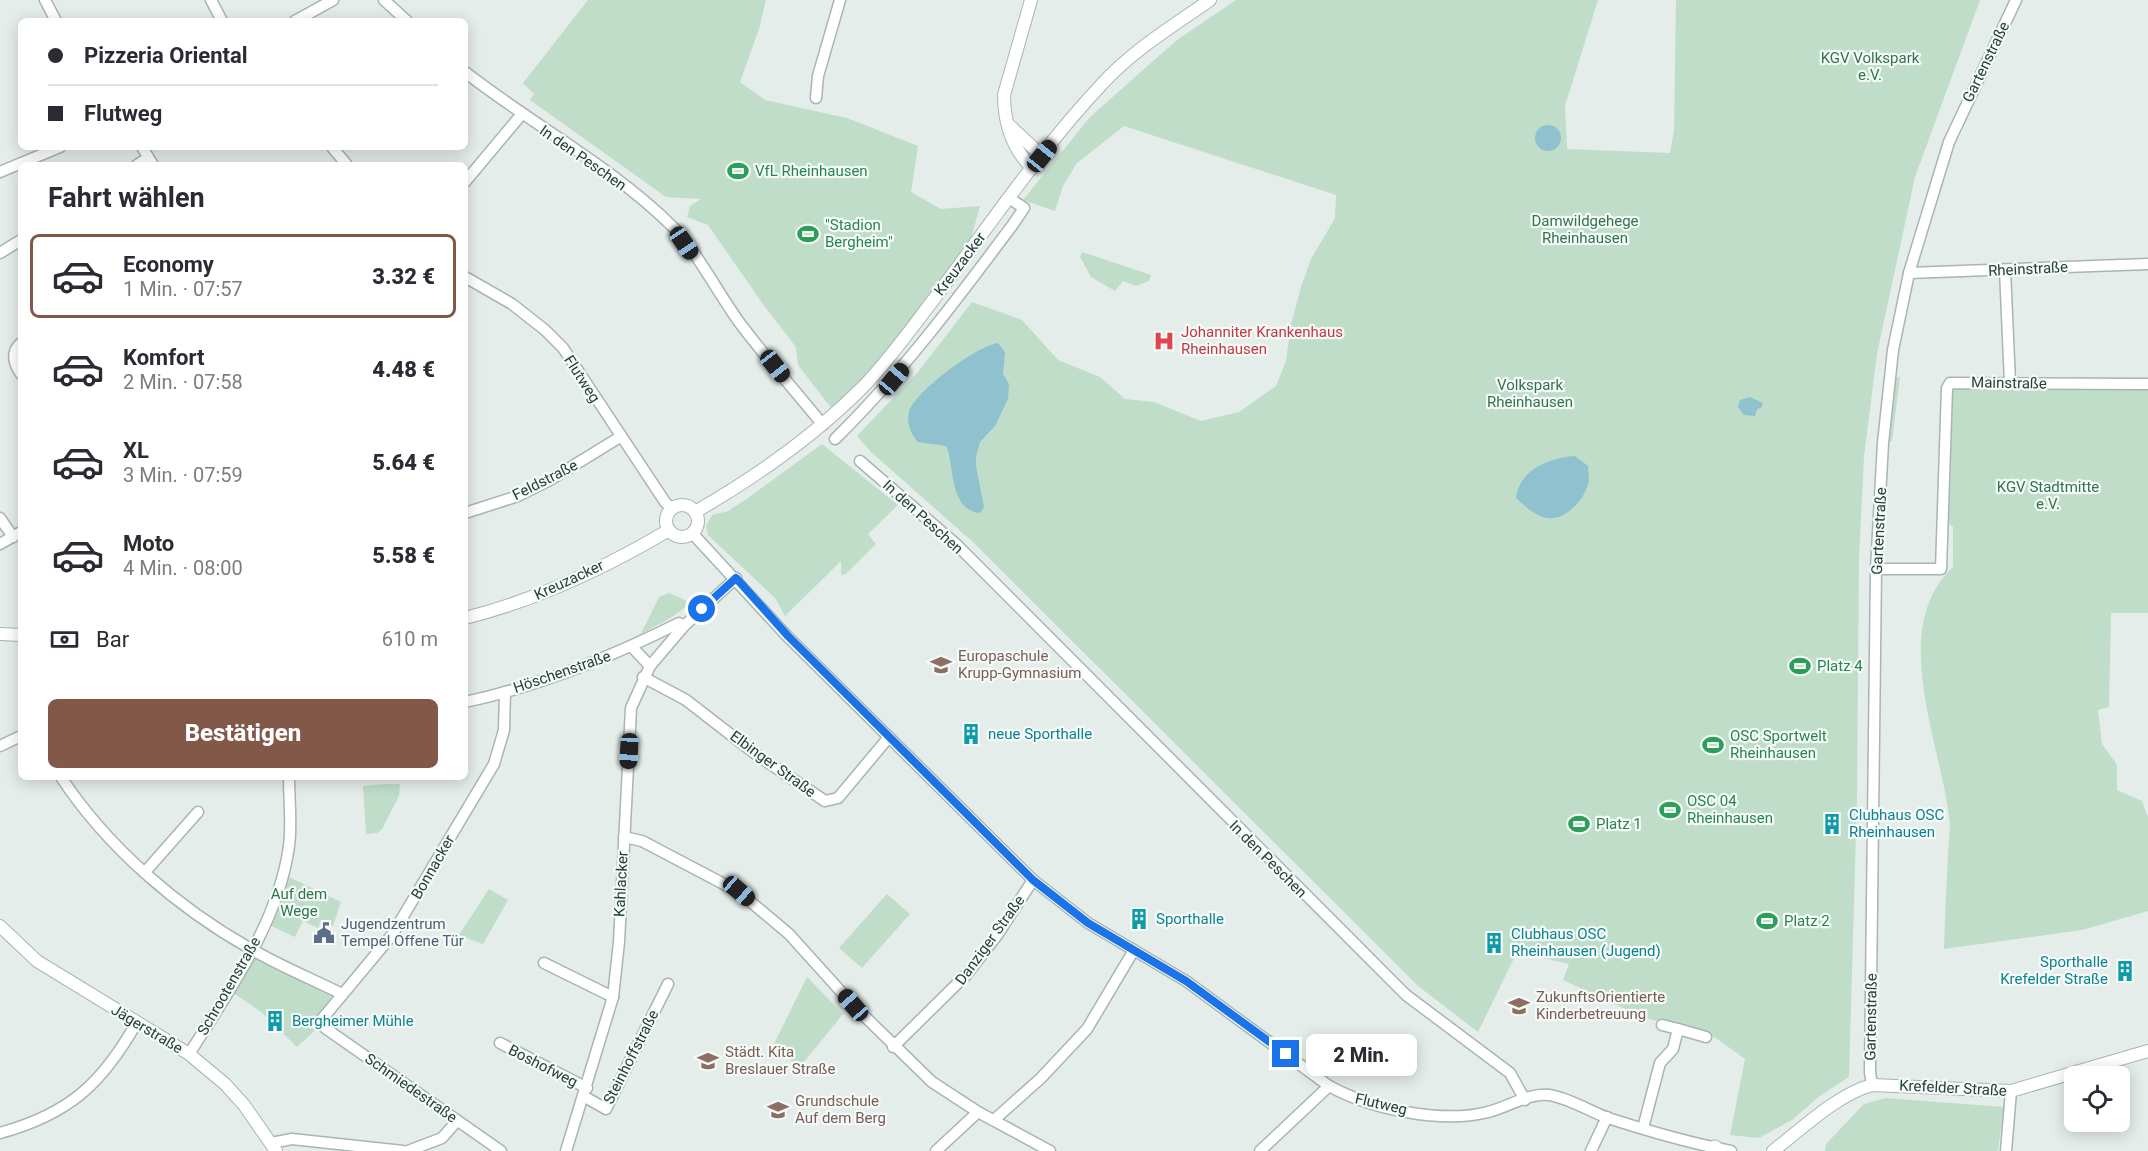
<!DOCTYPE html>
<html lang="de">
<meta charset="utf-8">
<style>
:root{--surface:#fff;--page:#f2f2f3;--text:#2b2b33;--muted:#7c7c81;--line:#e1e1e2;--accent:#825849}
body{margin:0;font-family:Roboto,sans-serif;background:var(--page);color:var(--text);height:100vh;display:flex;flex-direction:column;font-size:22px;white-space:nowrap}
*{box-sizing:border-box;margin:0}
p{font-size:20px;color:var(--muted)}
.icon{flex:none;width:33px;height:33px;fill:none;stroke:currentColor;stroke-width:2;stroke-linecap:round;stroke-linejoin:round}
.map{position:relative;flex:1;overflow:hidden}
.drawer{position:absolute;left:18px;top:162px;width:450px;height:618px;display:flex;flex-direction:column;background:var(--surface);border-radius:9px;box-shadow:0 3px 15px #0003}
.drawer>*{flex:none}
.top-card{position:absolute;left:18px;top:18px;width:450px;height:132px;border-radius:9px;box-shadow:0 3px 15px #0003;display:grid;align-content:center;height:132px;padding:0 30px;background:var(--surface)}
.fabs{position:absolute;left:2064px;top:1066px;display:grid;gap:12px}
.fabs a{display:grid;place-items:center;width:66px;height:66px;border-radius:9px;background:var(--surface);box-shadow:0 3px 15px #0003;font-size:30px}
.end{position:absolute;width:27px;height:27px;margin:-14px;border:8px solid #1a73e8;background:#fff;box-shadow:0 0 0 3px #fff}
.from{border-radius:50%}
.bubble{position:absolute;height:42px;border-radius:9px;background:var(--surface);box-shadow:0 3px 15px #0003;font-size:20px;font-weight:800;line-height:42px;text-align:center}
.car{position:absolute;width:18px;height:36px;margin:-18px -9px;border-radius:8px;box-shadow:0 0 4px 2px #0007;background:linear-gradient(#222 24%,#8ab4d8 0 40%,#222 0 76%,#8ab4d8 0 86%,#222 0)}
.top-card b{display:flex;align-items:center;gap:21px;height:57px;font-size:22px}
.top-card b+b{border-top:2px solid var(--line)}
.top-card i{width:15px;height:15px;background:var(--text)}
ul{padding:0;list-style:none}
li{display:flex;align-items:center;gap:18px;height:84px;margin:0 12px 9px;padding:0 18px;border:3px solid transparent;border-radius:9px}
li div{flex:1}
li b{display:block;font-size:22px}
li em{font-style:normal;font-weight:800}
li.on{border-color:var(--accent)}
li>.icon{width:54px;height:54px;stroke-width:1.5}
h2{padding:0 30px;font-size:27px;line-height:72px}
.pay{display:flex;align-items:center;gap:15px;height:66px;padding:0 30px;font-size:22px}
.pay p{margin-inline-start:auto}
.primary-button{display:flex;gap:12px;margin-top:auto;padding:12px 30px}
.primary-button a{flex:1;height:69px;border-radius:9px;background:var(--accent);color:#fff;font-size:24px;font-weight:800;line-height:69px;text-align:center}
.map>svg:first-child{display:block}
.green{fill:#bfddc9}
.water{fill:#90c1cf}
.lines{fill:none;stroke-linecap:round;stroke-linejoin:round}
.minor-casing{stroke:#a8b5b1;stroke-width:13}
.tertiary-casing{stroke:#a8b5b1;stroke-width:14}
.secondary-casing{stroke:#a3b9b3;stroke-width:17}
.minor{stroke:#fff;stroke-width:10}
.tertiary{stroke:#fff;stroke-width:12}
.secondary{stroke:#fff;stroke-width:15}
.route{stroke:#1a73e8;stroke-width:8}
.labels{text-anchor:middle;stroke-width:4.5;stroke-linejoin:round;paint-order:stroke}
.park-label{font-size:15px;fill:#30744f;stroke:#f5faf8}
.street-label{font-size:15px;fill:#253f39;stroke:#f5faf8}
.leisure-label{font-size:15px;fill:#27864d;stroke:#f5faf8;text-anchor:start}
.health-label{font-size:15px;fill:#be3a42;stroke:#f5faf8;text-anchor:start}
.education-label{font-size:15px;fill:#785e54;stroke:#f5faf8;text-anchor:start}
.culture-label{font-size:15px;fill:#0d838f;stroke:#f5faf8;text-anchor:start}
.service-label{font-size:15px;fill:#4e5e75;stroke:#f5faf8;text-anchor:start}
</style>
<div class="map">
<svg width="2148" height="1151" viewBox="0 0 2148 1151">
<rect width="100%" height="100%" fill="#e5edea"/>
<!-- green -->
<g class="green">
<path d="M588 0H766L759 29 740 82 765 100 847 118 918 146 911 192 941 209 980 206 970 243 865 377 832 409 798 365 796 347 765 307 708 225 687 217 690 206 701 199 666 197 530 100 534 94 523 83Z"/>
<path d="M1236 0H1598L1565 106 1567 149 1670 153 1674 131 1676 0H1980L1915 177 1877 354 1864 456 1859 558 1857 797 1849 1077 1821 1095 1792 1120 1759 1138 1730 1135 1745 1059 1716 1038 1643 1017 1563 980 1569 964 1517 952 1478 1032 1418 986 974 543 871 452 857 436 918 372 972 302 1022 320 1058 360 1100 377 1125 399 1154 402 1201 421 1239 412 1276 386 1286 361 1291 324 1301 287 1311 259 1335 218 1336 195 1124 126 1077 163 1063 186 1055 211 1023 200 1090 117 1177 40Z"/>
<path d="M1082 252 1151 275 1149 281 1136 286 1123 281 1115 291 1091 277 1080 257Z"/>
<path d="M1900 377 1892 441H1887L1895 378Z"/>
<path d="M1952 388H2148V613H2111L2109 707 2098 710 2102 744 2117 765V790L2142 801 2148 817V911L2082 930 1944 949C1945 918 1946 888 1948 857 1948 844 1951 829 1949 816 1940 742 1888 627 1953 567V527L1948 523Z"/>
<path d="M822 444 898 505 868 534 876 544 846 574 841 575V561L785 616 775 598 708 535 706 526 712 515 728 511 748 498Z"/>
<path d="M669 593 691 603 672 617 641 634 659 597Z"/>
<path d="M386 784H400L399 796 382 829 377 833 366 834 363 786Z"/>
<path d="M289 877 341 902 333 926 321 921 318 928 303 921 295 937 267 924Z"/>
<path d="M489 889 508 900 483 944 459 935Z"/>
<path d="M887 894 910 914 862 968 839 948Z"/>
<path d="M251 950 342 994 323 1023 297 1047 261 1012 229 990Z"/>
<path d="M807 977 843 1014 799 1068 774 1044Z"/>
<path d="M1885 1098 2004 1107 1998 1151H1825L1826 1144 1864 1104Z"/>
</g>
<!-- water -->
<g class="water">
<circle cx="1548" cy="138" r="13"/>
<path d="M998 343 1005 352 1003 374 1009 384 1008 399 995 426 980 442 976 456V466L984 507 980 513C948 510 955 463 946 446L918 442C911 434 906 424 909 412 914 392 978 345 998 343Z"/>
<path d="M1750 397 1763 403 1761 408 1757 409 1755 416 1744 415 1738 407 1740 400Z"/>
<path d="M1575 456 1588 466C1588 472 1590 479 1588 484 1584 500 1565 521 1547 518 1535 516 1525 506 1516 498 1520 469 1549 458 1575 456Z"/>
</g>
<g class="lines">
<defs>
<g id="minor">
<path d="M45 0 56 21"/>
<path d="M211 0 222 21"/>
<path d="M384 0 407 21"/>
<path d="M295 21 333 0"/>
<path d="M465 72C533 125 613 167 674 228 698 253 720 297 742 326 768 360 796 392 823 425"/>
<path d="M816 98 818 76 840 0"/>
<path d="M142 147 153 165"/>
<path d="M332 147 347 165"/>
<path d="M137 165 148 158"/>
<path d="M0 172 60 147"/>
<path d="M465 182 521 115"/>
<path d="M0 253 21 240"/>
<path d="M2005 270 2010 383"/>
<path d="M1909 273 2148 264"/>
<path d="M465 277 512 304 545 330 563 348 665 502 672 509"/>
<path d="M21 343C10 352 14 364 21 374"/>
<path d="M835 439C903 372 958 298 1014 223L1024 208 1009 198"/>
<path d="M860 461 957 545 1406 995 1510 1073 1525 1100"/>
<path d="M465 513 518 496 550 480 620 437"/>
<path d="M0 518 13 537"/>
<path d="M693 534 787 636 1033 880 1088 923 1186 981 1329 1086C1371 1109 1441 1124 1488 1112 1506 1108 1530 1092 1549 1095 1569 1098 1589 1111 1608 1118 1648 1131 1690 1143 1731 1151"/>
<path d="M0 544 21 532"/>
<path d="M1876 569H1941L1947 388 1950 383 2148 384"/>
<path d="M632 647 650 666"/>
<path d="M643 677 686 700 757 755 825 801 838 798 889 737"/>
<path d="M465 702C541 686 611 657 679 623L684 626"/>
<path d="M0 746 21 736"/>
<path d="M61 777C107 847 178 908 251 949 280 966 312 979 342 994"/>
<path d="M624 837 642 841 739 892 789 934 853 1005 932 1082 978 1112 1050 1151"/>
<path d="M145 872 198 812"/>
<path d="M544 963 613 997"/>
<path d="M1662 1025 1678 1029"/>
<path d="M500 1043 587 1088"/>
<path d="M893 1047 967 974 998 934 1033 880"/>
<path d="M189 1054C229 991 279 921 289 846 292 823 289 800 289 777"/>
<path d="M1872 1085 1870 1072 1876 569 1883 443 1893 350 1909 273 1949 142 2016 0"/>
<path d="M585 1097 606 1109 668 984"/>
<path d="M994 1120 1041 1078 1087 1029 1134 950"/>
<path d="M1643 1128 1660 1063 1673 1049 1678 1029 1706 1037"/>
<path d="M0 1133C69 1114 102 1084 137 1022"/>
<path d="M271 1143 292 1139 403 1151"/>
<path d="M408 1151 442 1138 457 1121"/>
<path d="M501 1151 325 1028 323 1018 392 935 494 764 504 730 505 692"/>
<path d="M566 1151 613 997 619 942 631 708 650 666 684 626 736 578"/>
<path d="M936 1151 978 1112"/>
<path d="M1260 1151 1329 1086"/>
<path d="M1591 1151 1607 1117"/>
<path d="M2006 1151 2011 1091"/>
</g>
<g id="tertiary">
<path d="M1031 0 1004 95C1004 122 1012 148 1032 168"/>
<path d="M1010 126 1042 156"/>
<circle cx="682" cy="521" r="16"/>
<path d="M695 512C756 477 813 437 863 387 889 360 911 329 934 299 989 226 1040 150 1102 84 1133 50 1173 26 1210 0"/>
<path d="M465 618C537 600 605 568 669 530"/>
<path d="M0 634 21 635"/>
<path d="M0 926 37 961 189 1054 225 1084 244 1105 276 1151"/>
<path d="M1773 1151C1802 1129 1836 1095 1872 1085L2011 1091 2148 1051"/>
</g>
<path id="secondary" d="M1715 1148 1717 1151"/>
</defs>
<!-- minor casing -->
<use href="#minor" class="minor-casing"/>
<!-- tertiary casing -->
<use href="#tertiary" class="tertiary-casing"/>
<!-- secondary casing -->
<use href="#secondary" class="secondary-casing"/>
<!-- minor -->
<use href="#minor" class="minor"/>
<!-- tertiary -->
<use href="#tertiary" class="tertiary"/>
<!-- secondary -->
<use href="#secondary" class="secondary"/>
</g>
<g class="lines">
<!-- route -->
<path class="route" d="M702 609 736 578 788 636 1033 880 1088 923 1186 981 1286 1054"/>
</g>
<!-- icons -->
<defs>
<symbol id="stadium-bare" viewBox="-9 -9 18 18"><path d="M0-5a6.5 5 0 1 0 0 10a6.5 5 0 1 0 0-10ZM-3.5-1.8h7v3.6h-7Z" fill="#2e9e5b" stroke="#f5faf8" stroke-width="2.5" paint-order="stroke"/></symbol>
<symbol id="hospital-bare" viewBox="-9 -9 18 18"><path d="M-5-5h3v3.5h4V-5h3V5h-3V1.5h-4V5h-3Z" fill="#e0444e" stroke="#f5faf8" stroke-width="2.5" paint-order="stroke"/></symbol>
<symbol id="school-bare" viewBox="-9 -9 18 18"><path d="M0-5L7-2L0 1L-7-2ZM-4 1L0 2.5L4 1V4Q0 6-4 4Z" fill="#8d6e63" stroke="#f5faf8" stroke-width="2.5" paint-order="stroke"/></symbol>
<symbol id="building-bare" viewBox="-9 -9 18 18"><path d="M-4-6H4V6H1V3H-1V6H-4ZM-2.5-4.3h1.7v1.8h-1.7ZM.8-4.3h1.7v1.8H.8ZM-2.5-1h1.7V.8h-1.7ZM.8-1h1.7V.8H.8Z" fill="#0f9aa8" stroke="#f5faf8" stroke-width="2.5" paint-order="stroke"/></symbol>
<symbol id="civic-bare" viewBox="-9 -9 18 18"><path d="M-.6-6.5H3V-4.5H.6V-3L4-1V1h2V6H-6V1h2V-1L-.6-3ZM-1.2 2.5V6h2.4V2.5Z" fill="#5c6f8a" stroke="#f5faf8" stroke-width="2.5" paint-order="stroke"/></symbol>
</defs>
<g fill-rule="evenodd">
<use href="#stadium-bare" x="723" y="156" width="30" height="30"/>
<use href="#stadium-bare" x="793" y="219" width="30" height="30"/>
<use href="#hospital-bare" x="1149" y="326" width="30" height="30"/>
<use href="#school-bare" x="926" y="650" width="30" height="30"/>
<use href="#stadium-bare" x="1785" y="651" width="30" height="30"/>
<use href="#building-bare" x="956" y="719" width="30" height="30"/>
<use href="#stadium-bare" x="1698" y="730" width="30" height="30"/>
<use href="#stadium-bare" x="1655" y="795" width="30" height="30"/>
<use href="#stadium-bare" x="1564" y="809" width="30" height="30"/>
<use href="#building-bare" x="1817" y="809" width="30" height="30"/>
<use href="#building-bare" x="1124" y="904" width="30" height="30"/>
<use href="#stadium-bare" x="1752" y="906" width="30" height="30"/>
<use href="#civic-bare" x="309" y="918" width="30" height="30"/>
<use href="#building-bare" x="1479" y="928" width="30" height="30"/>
<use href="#building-bare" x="2110" y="956" width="30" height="30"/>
<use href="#school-bare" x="1504" y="991" width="30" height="30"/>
<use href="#building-bare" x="260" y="1006" width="30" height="30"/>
<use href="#school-bare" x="693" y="1046" width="30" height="30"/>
<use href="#school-bare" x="763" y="1095" width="30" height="30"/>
</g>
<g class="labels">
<!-- park labels -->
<g class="park-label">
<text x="1870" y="63">KGV Volkspark<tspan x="1870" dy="17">e.V.</tspan></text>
<text x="1585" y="226">Damwildgehege<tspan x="1585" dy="17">Rheinhausen</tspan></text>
<text x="1530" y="390">Volkspark<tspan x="1530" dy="17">Rheinhausen</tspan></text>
<text x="2048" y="492">KGV Stadtmitte<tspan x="2048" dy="17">e.V.</tspan></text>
<text x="299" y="899">Auf dem<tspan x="299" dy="17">Wege</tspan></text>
</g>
<!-- street labels -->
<g class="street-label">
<text transform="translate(1986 62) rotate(-64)" y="5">Gartenstraße</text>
<text transform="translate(583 158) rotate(35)" y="5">In den Peschen</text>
<text transform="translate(960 264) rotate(-53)" y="5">Kreuzacker</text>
<text transform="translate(2028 269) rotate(-3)" y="5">Rheinstraße</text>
<text transform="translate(582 379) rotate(57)" y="5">Flutweg</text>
<text transform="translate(2009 383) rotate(1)" y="5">Mainstraße</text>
<text transform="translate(545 480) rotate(-27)" y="5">Feldstraße</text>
<text transform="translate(923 517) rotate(42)" y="5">In den Peschen</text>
<text transform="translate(1879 531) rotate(-87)" y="5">Gartenstraße</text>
<text transform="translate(569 580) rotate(-25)" y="5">Kreuzacker</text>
<text transform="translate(562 672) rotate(-19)" y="5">Höschenstraße</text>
<text transform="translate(773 764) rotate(36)" y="5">Elbinger Straße</text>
<text transform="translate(1268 859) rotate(45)" y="5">In den Peschen</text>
<text transform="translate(433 867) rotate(-60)" y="5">Bonnacker</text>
<text transform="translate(621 884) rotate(-87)" y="5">Kahlacker</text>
<text transform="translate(990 940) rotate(-54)" y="5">Danziger Straße</text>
<text transform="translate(229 986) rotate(-60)" y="5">Schrootenstraße</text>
<text transform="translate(1871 1017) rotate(-89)" y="5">Gartenstraße</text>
<text transform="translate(147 1029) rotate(31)" y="5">Jägerstraße</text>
<text transform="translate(631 1057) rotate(-63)" y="5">Steinhoffstraße</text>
<text transform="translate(543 1066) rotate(27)" y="5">Boshofweg</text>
<text transform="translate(411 1088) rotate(35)" y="5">Schmiedestraße</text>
<text transform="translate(1953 1088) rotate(3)" y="5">Krefelder Straße</text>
<text transform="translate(1381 1104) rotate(13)" y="5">Flutweg</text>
</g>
<!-- leisure labels -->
<g class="leisure-label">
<text x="755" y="176">VfL Rheinhausen</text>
<text x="825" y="230">"Stadion<tspan x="825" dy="17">Bergheim"</tspan></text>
<text x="1817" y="671">Platz 4</text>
<text x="1730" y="741">OSC Sportwelt<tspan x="1730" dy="17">Rheinhausen</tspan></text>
<text x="1687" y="806">OSC 04<tspan x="1687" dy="17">Rheinhausen</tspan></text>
<text x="1596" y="829">Platz 1</text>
<text x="1784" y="926">Platz 2</text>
</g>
<!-- health labels -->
<g class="health-label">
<text x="1181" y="337">Johanniter Krankenhaus<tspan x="1181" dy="17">Rheinhausen</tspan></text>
</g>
<!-- education labels -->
<g class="education-label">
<text x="958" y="661">Europaschule<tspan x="958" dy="17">Krupp-Gymnasium</tspan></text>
<text x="1536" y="1002">ZukunftsOrientierte<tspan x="1536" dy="17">Kinderbetreuung</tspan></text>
<text x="725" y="1057">Städt. Kita<tspan x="725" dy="17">Breslauer Straße</tspan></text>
<text x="795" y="1106">Grundschule<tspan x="795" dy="17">Auf dem Berg</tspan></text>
</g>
<!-- culture labels -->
<g class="culture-label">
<text x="988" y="739">neue Sporthalle</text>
<text x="1849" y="820">Clubhaus OSC<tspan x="1849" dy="17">Rheinhausen</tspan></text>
<text x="1156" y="924">Sporthalle</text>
<text x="1511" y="939">Clubhaus OSC<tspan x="1511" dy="17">Rheinhausen (Jugend)</tspan></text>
<text x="2108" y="967" text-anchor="end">Sporthalle<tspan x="2108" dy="17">Krefelder Straße</tspan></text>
<text x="292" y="1026">Bergheimer Mühle</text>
</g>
<!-- service labels -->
<g class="service-label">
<text x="341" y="929">Jugendzentrum<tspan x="341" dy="17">Tempel Offene Tür</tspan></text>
</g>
</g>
</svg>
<div class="fabs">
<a><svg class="icon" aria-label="locate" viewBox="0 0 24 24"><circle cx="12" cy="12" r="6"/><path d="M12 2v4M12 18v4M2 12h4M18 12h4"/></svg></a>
</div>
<i class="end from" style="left:702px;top:609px"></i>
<i class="end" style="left:1286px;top:1054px"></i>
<div class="bubble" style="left:1306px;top:1034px;width:111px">2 Min.</div>
<i class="car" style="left:1042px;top:156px;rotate:39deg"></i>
<i class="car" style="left:684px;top:243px;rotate:146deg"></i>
<i class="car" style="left:775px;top:366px;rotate:142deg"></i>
<i class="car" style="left:894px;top:379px;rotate:40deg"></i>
<i class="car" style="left:629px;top:751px;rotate:183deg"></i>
<i class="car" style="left:739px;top:891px;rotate:131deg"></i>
<i class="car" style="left:853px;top:1005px;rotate:319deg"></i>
<div class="top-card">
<b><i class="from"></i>Pizzeria Oriental</b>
<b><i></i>Flutweg</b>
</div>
<section class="drawer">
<h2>Fahrt wählen</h2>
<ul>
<li class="on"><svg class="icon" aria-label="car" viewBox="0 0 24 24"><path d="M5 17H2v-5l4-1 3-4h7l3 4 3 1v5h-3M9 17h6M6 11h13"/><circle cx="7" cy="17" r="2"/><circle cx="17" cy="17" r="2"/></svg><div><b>Economy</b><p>1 Min. · 07:57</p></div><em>3.32 €</em></li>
<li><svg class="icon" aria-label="car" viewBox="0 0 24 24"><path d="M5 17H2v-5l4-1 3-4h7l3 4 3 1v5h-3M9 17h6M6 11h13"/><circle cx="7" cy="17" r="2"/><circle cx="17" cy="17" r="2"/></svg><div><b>Komfort</b><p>2 Min. · 07:58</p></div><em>4.48 €</em></li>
<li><svg class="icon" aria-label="car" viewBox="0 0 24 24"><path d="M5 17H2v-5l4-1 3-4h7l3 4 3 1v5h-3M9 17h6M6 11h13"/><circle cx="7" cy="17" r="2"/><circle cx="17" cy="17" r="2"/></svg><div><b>XL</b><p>3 Min. · 07:59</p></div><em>5.64 €</em></li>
<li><svg class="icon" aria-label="car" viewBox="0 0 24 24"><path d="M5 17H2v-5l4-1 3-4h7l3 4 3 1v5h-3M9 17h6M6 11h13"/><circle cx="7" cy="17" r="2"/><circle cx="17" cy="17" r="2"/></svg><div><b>Moto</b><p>4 Min. · 08:00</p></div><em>5.58 €</em></li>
</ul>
<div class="pay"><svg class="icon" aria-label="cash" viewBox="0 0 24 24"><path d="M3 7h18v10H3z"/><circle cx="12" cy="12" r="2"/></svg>Bar<p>610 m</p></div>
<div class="primary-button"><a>Bestätigen</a></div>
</section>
</div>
